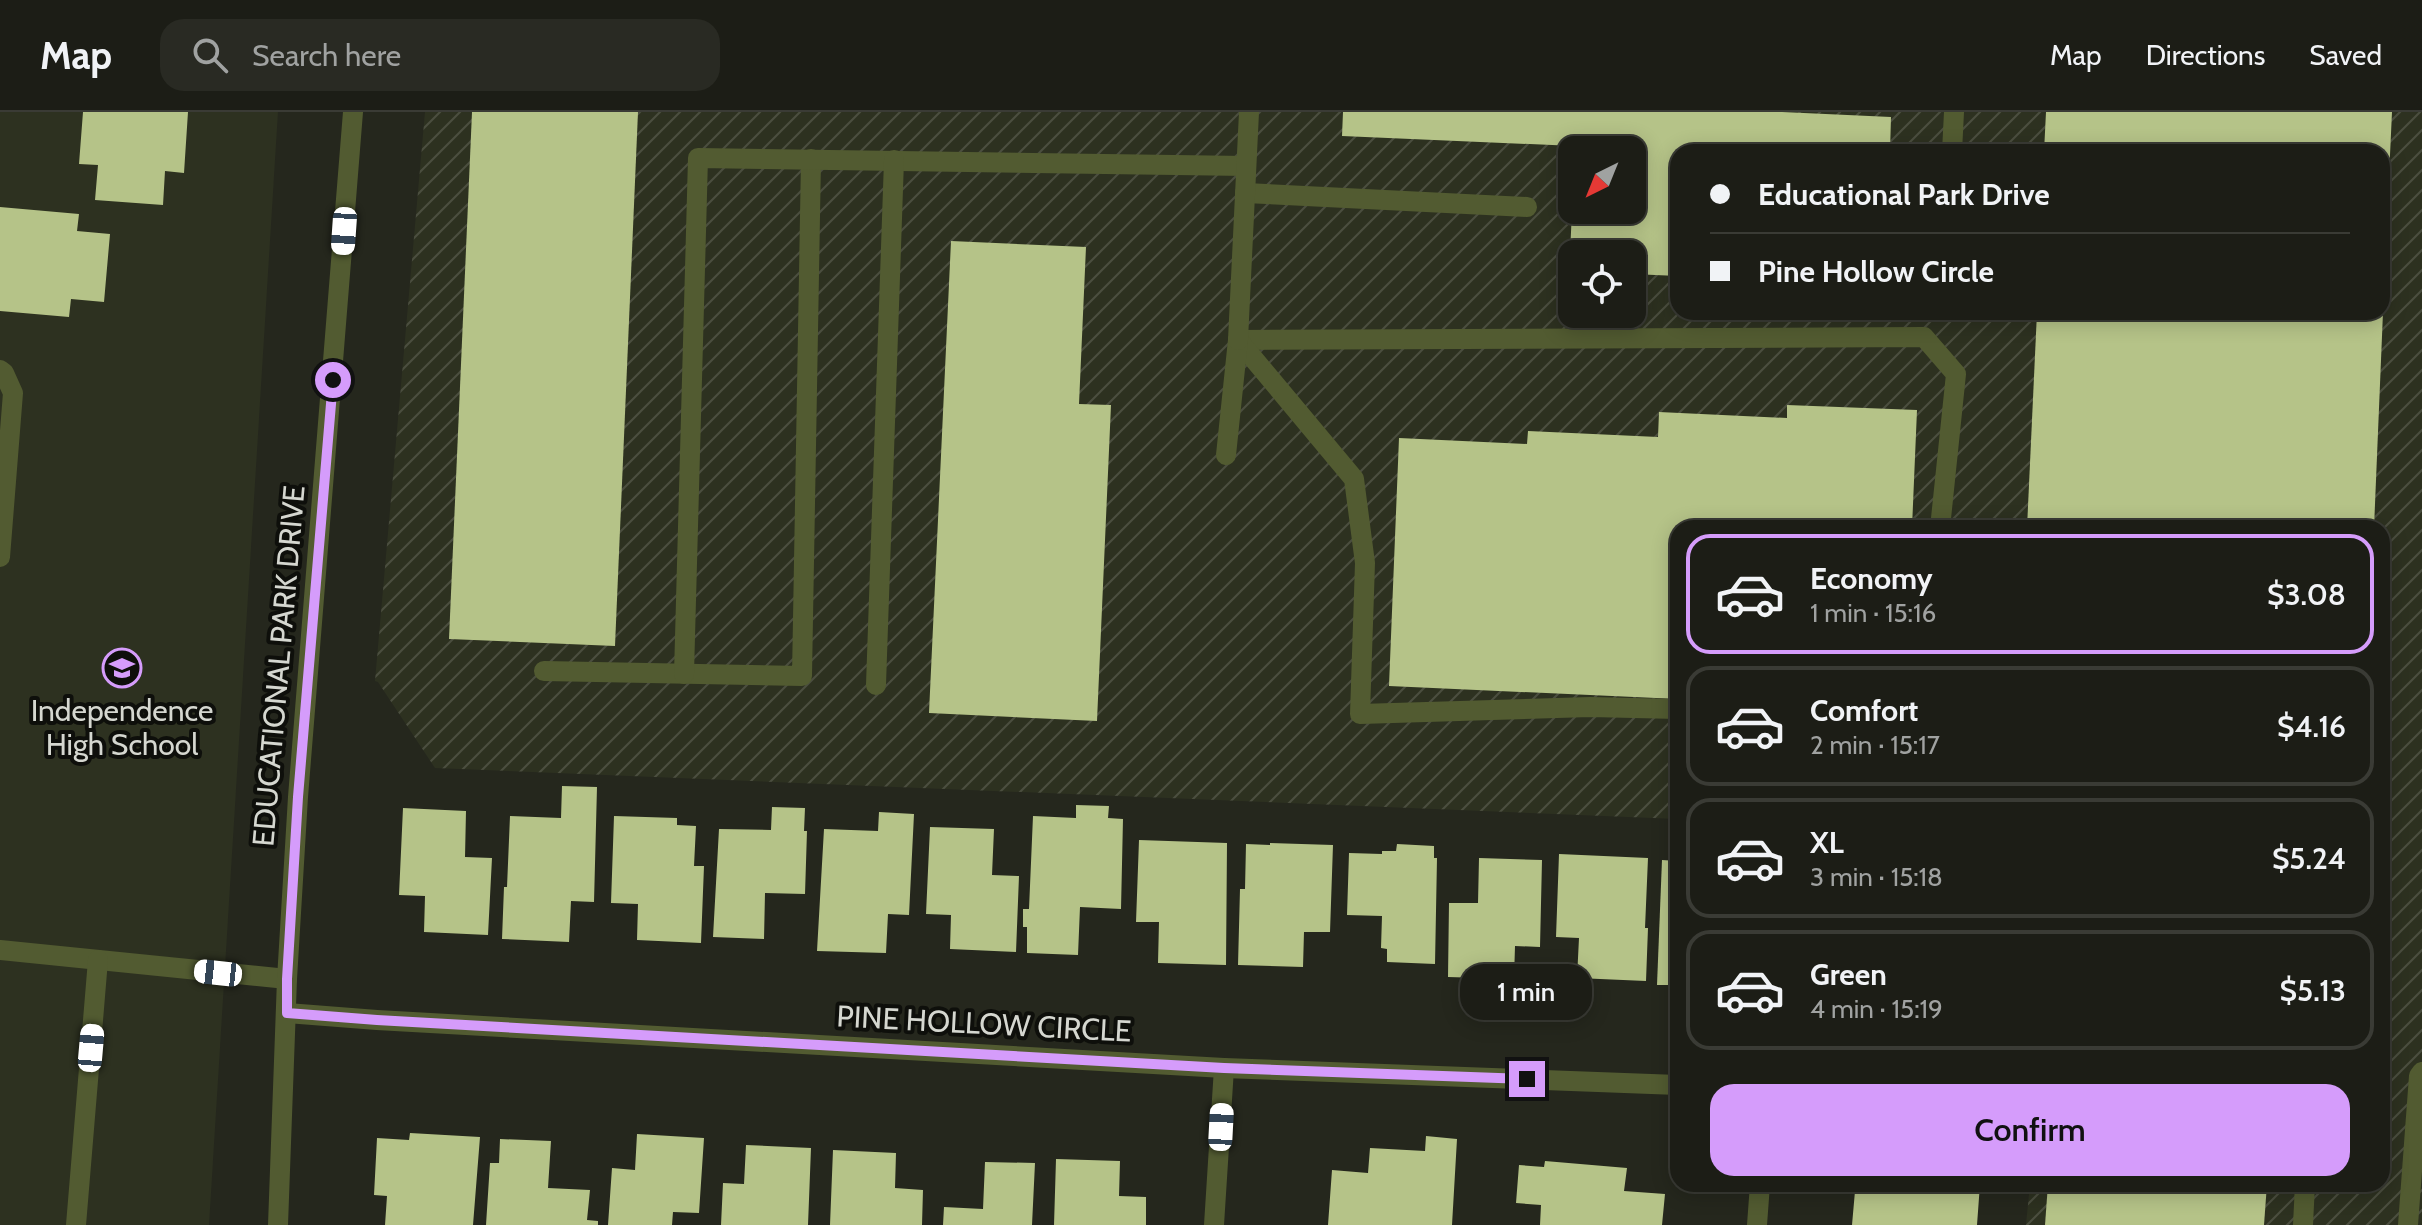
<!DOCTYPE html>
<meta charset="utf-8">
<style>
:root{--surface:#1c1d16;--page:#292a23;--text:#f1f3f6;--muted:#a0a2a1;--line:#3a3b35;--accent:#d59cfb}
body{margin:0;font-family:Cabin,sans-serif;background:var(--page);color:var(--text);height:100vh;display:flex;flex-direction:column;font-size:30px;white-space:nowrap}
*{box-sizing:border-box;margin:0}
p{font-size:26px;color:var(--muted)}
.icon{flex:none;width:44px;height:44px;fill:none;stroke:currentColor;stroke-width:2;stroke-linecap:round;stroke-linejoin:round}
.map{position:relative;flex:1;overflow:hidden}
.panel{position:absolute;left:1670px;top:408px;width:720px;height:672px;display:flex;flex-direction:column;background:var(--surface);border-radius:24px;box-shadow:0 4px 20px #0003,0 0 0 2px var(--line)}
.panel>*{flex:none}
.guide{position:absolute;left:1670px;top:32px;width:720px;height:176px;border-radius:24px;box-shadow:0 4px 20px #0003,0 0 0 2px var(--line);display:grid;align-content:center;height:176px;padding:0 40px;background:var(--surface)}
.needle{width:52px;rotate:223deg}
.controls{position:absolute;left:1558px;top:24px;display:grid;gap:16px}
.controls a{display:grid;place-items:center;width:88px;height:88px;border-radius:16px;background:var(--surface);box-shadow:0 4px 20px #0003,0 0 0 2px var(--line);font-size:40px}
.end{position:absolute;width:36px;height:36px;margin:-18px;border:10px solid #d59cfb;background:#111;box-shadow:0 0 0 4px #111}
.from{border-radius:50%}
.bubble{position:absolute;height:56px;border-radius:24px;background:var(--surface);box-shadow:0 4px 20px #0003,0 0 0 2px var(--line);font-size:26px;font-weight:600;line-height:56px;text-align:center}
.car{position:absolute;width:24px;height:48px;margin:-24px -12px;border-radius:10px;box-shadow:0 0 6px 2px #0007;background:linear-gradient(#fff 24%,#345 0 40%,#fff 0 76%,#345 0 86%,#fff 0)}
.guide b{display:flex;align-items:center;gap:28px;height:76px;font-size:30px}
.guide b+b{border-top:2px solid var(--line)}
.guide i{width:20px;height:20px;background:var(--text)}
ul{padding:14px 0 0;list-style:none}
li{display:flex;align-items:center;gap:24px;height:120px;margin:0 16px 12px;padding:0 24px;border:4px solid var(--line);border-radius:24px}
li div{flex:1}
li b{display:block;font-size:30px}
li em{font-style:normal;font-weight:600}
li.selected{border-color:var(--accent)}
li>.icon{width:72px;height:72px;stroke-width:1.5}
.cta{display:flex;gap:16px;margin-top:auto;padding:16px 40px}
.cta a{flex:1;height:92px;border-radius:24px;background:var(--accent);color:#111;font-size:32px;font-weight:600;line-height:92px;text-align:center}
header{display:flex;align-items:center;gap:48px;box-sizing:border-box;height:112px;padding:0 40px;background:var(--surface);border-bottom:2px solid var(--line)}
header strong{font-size:38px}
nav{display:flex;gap:44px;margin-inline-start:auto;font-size:28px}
.search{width:560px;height:72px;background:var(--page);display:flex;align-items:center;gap:20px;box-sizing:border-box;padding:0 28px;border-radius:24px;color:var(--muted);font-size:30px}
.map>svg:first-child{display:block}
.built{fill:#2d3120}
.industrial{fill:url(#industrial-furrows);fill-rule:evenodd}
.building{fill:#b5c388}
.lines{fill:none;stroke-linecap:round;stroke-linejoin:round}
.service{stroke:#525b31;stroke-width:20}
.minor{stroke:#525b31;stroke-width:20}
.tertiary{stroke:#525b31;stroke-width:20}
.route{stroke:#d59cfb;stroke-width:10}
.labels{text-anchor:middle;stroke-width:8;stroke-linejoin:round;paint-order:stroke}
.street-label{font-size:30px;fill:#d5d7d0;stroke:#0e0f0b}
.poi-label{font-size:30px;fill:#d5d7d0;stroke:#0e0f0b}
</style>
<header>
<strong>Map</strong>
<div class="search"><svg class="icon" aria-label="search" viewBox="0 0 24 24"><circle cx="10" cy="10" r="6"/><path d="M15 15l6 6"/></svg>Search here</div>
<nav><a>Map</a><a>Directions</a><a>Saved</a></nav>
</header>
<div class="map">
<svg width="2422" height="1113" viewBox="0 0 2422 1113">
<defs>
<pattern id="industrial-furrows" width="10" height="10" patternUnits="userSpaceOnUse" patternTransform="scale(2)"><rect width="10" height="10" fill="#2d3120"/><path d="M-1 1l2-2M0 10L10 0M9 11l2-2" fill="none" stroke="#4b4e3f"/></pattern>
</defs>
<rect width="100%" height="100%" fill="#25271d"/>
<!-- built -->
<path class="built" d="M0 0H278L209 1113H0Z"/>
<!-- industrial -->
<path class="industrial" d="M425 0H2422V1113H2026L2030 1072H2382V416H1678V707L435 656 378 570 375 569ZM1572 38H1632V98H1572ZM1678 40H2382V200H1678ZM1572 142H1632V202H1572Z"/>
<!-- building -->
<g class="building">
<path d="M83 0H188L184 61 165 59 163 93 95 88 98 53 79 52Z"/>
<path d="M472 0H638L615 534 449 527Z"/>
<path d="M1343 0H1782L1891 5 1890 40H1678V164L1632 162V142H1570L1572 98H1632V38H1575V34L1342 24Z"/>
<path d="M2046 0H2392L2384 172H2382V40H2044Z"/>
<path d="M0 95 79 102 77 119 110 122 104 190 71 187 69 205 0 199Z"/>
<path d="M951 129 1086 135 1079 292 1111 293 1097 609 929 601Z"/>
<path d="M2037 200H2383L2374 416H2027Z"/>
<path d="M1787 293 1917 298 1912 416H1678V587L1389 574 1399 326 1527 332 1528 319 1658 325 1659 300 1787 306Z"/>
<path d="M562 674 597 675 594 790 571 789 569 830 502 827 504 775H507L510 704 561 706Z"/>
<path d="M1076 693 1109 694 1108 706 1123 707 1121 797 1080 795 1078 843 1027 841V815H1023V797H1029L1033 704 1076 706Z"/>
<path d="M772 695 805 696 804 719H807L805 782 765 781 764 827 713 825 719 717 771 718Z"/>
<path d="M403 696 466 699 465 745 492 746 488 823 424 820 425 784 399 783Z"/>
<path d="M879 700 914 702 909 803 888 802 886 841 817 839 824 717 878 719Z"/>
<path d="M614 704 677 706V713L696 714 694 754H704L701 831 637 828 638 792 611 791Z"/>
<path d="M930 715 994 717 992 763 1019 764 1016 840 950 837 951 803 926 802Z"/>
<path d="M1139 728 1227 731 1226 853 1158 851 1159 810H1136Z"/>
<path d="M1270 731 1333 733 1330 820H1304L1303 855 1238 853 1240 777H1245L1246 732 1270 733Z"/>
<path d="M1397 732 1434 734V746H1437L1435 852 1387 850V837L1381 836 1382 804 1347 803 1349 741 1382 742V739H1396Z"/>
<path d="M1559 742 1648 746 1645 816H1648L1646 869 1577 866 1579 826 1556 825Z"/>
<path d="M1479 746 1542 748 1540 835 1515 834 1514 867 1448 865 1449 791H1478Z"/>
<path d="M1662 748 1678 749V873H1657Z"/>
<path d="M410 1021 480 1025 473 1113H385L387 1084 374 1083 377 1026 409 1028Z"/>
<path d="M637 1022 704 1026 699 1101 673 1100 672 1113H608L612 1056 635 1058Z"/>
<path d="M1426 1024 1457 1027 1452 1113H1328L1332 1058 1368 1061 1370 1036 1425 1039Z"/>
<path d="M500 1027 551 1029 548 1076 590 1078 587 1108 598 1109V1113H486L490 1051H499Z"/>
<path d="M746 1033 811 1036 808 1113H721L723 1071 744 1072Z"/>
<path d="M833 1038 896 1041 895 1076 923 1078 922 1113H830Z"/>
<path d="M1056 1047 1120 1049 1119 1084 1146 1085V1113H1054Z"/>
<path d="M1545 1049 1627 1056 1624 1079 1665 1082 1662 1113H1540L1541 1093 1516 1091 1519 1053 1544 1055Z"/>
<path d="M985 1050 1035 1051 1032 1113H943L944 1095 983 1097Z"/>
<path d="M1891 1072H1980L1977 1113H1852L1855 1079 1890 1082Z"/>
<path d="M2048 1072H2267L2264 1113H2045Z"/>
</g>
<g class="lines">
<!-- service -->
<g class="service">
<path d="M1952 40 1954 0"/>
<path d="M1245 81 1527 95"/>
<path d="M1238 228 1924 225 1956 262 1940 416"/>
<path d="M1238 228 1354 367 1365 451 1360 602 1590 595 1678 597"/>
<path d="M0 258 4 261 13 281 0 445"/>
<path d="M1226 343 1238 228"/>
<path d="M544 559 802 564 811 47"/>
<path d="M684 562 698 46 1246 54"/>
<path d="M876 573 894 48"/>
<path d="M0 838 287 867"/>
<path d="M76 1113 98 848"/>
<path d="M2303 1113 2305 1072"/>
<path d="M2408 1113 2419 964 2422 960"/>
</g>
<!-- minor -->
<g class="minor">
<path d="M1238 228 1249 0"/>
<path d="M287 901 377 908 1224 956 1678 973"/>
<path d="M1214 1113 1224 956"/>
<path d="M1757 1113 1760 1072"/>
</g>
<!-- tertiary -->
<path class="tertiary" d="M278 1113 287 867 298 685 353 0"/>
</g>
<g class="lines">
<!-- route -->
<path class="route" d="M333 268 298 685 287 867V901L377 908 1224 956 1527 967"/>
</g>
<!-- icons -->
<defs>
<symbol id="school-ring" viewBox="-11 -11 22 22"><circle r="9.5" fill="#0e0f0b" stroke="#d59cfb" stroke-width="1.5"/><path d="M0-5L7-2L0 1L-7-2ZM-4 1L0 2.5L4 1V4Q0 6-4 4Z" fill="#d59cfb"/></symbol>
</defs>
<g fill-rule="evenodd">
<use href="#school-ring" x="100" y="534" width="44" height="44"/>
</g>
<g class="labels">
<!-- street labels -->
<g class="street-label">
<text transform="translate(279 554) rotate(-85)" y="10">EDUCATIONAL PARK DRIVE</text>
<text transform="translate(984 912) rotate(3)" y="10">PINE HOLLOW CIRCLE</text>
</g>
<!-- poi labels -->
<g class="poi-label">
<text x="122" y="609">Independence<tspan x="122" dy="34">High School</tspan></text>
</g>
</g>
</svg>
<div class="controls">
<a><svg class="needle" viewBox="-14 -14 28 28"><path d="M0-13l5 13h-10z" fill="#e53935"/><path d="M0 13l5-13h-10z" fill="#a0a2a1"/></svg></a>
<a><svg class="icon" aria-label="locate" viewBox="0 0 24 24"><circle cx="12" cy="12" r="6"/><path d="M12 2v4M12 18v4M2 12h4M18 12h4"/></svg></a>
</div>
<i class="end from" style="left:333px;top:268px"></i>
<i class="end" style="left:1527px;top:967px"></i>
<div class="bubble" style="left:1460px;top:852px;width:132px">1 min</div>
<i class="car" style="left:344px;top:119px;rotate:184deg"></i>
<i class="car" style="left:218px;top:861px;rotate:276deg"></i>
<i class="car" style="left:91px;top:936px;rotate:5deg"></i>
<i class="car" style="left:1221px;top:1015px;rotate:3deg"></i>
<div class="guide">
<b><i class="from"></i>Educational Park Drive</b>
<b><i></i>Pine Hollow Circle</b>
</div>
<section class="panel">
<ul>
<li class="selected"><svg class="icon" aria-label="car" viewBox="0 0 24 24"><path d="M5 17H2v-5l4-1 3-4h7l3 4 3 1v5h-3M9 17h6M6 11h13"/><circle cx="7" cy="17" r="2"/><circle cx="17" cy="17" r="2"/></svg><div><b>Economy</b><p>1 min · 15:16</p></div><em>$3.08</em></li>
<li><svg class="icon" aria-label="car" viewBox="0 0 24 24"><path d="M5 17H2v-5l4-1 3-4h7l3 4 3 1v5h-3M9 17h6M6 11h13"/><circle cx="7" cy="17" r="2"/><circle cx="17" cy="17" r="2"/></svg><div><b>Comfort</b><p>2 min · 15:17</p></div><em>$4.16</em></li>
<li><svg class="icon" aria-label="car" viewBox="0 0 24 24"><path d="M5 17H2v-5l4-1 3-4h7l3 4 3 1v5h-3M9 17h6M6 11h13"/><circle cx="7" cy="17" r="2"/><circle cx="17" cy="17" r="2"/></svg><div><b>XL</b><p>3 min · 15:18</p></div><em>$5.24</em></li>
<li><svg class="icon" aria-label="car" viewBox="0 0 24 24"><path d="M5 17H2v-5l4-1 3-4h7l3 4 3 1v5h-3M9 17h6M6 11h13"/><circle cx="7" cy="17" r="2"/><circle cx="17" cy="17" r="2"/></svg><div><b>Green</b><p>4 min · 15:19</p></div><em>$5.13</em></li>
</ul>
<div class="cta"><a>Confirm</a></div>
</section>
</div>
